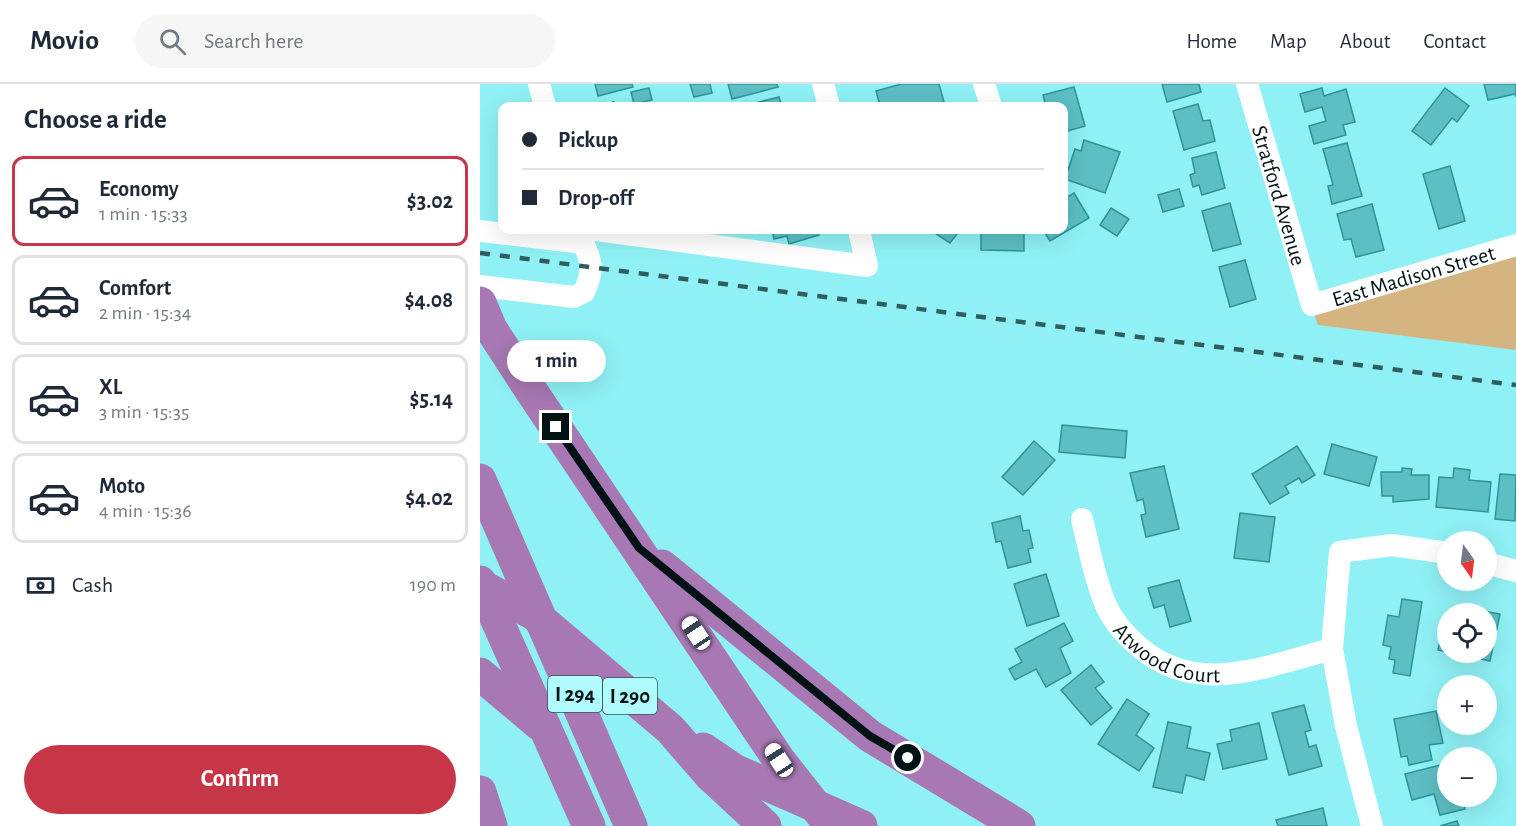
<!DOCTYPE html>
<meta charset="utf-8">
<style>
:root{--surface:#fff;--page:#f6f6f7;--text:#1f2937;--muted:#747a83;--line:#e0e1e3;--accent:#c63647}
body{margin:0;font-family:"Alegreya Sans",sans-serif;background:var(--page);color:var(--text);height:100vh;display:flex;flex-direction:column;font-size:22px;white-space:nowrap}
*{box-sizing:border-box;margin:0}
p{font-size:20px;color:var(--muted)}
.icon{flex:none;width:33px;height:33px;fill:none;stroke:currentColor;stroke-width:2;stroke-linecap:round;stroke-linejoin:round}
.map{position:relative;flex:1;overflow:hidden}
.drawer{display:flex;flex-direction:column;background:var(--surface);width:480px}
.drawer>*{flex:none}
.banner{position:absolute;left:18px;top:18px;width:570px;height:132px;border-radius:12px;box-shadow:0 6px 24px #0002;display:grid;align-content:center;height:132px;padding:0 24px;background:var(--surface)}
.needle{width:39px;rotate:166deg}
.fabs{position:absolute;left:957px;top:447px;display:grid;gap:12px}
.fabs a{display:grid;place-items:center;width:60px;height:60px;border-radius:50%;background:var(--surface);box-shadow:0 6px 24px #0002;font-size:30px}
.end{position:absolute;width:27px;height:27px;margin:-14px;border:8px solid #001213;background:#fff;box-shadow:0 0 0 3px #fff}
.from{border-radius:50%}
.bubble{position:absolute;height:42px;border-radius:21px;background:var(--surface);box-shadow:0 6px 24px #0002;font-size:20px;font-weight:700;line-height:42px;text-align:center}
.car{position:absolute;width:18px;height:36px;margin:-18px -9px;border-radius:8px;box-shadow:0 0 4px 2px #0007;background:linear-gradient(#fff 24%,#345 0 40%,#fff 0 76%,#345 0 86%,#fff 0)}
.banner b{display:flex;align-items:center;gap:21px;height:57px;font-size:22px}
.banner b+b{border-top:2px solid var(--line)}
.banner i{width:15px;height:15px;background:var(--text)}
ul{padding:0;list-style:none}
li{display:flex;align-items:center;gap:18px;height:90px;margin:0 12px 9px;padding:0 12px;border:3px solid var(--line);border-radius:12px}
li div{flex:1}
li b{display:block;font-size:22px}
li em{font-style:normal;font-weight:700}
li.selected{border-color:var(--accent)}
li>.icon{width:54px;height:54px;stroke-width:1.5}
h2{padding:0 24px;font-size:27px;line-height:72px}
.pay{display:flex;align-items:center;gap:15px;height:66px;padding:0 24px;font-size:22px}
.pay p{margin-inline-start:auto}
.button{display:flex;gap:12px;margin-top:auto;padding:12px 24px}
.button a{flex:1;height:69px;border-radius:36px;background:var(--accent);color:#fff;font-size:24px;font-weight:700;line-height:69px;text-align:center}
header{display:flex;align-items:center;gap:36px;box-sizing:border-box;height:84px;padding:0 30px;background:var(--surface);border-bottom:2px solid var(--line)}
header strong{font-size:28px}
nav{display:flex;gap:33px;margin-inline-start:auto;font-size:21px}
.search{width:420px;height:54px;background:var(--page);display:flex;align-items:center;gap:15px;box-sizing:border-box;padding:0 21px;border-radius:33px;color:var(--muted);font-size:22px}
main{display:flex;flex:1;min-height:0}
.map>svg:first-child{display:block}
.green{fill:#d4b481}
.building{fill:#5cbfc3;stroke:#2b9599;stroke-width:1.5}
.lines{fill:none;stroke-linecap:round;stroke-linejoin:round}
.minor{stroke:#fff;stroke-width:22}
.highway{stroke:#a778b3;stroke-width:33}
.rail{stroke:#305d5f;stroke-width:4.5;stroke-dasharray:10 10;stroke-linecap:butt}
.route{stroke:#001213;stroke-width:8}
.labels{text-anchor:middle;stroke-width:4.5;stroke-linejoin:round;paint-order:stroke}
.shield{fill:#affbfe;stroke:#34585a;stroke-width:1.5}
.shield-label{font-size:21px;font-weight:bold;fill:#001213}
.street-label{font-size:22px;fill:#001213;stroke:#affbfe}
</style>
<header>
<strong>Movio</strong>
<div class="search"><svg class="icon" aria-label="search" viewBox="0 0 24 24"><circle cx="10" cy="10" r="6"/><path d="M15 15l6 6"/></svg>Search here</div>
<nav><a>Home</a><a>Map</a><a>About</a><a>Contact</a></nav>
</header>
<main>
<section class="drawer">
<h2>Choose a ride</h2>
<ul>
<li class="selected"><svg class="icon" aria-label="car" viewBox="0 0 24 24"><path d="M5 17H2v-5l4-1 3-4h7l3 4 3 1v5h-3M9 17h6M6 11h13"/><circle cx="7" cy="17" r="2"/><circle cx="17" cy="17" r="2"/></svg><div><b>Economy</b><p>1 min · 15:33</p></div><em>$3.02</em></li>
<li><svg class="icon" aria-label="car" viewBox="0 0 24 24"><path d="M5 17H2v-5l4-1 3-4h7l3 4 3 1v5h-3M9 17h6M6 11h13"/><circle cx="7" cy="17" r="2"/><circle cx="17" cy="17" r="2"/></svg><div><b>Comfort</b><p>2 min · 15:34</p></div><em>$4.08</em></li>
<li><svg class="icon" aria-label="car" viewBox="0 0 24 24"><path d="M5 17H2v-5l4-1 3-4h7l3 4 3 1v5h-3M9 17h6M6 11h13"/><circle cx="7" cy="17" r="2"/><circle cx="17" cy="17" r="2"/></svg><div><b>XL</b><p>3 min · 15:35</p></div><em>$5.14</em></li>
<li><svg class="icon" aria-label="car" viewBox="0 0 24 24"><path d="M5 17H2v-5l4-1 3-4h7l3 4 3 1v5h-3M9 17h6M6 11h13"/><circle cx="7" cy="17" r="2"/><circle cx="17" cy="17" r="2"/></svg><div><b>Moto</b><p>4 min · 15:36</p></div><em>$4.02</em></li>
</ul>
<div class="pay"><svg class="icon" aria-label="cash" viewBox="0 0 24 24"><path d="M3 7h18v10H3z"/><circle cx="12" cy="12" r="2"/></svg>Cash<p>190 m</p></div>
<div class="button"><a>Confirm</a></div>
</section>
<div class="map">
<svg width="1036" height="742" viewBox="0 0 1036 742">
<rect width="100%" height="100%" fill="#8ff1f5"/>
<!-- green -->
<path class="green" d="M1036 169V266L838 241 833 227Z"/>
<!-- building -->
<g class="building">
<path d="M115 0H152L153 3 118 12Z"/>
<path d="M210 0H230L232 9 214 13Z"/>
<path d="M248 0H297L298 3 252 15Z"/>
<path d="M421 0H459L464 18 446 22H400L396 7Z"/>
<path d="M682 0H719L721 8 687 18Z"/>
<path d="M1004 0H1036V13L1035 10 1008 16Z"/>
<path d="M594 3 605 42 584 48V22H566L563 11Z"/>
<path d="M169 4 172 16 154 20 151 8Z"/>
<path d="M842 4 844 12 866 5 875 38 863 41 866 51 834 60 829 42 846 37 842 23 825 28 820 10Z"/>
<path d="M965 4 989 22 977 38 972 34 951 61 932 47Z"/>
<path d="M299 13 302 22H264Z"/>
<path d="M134 18 135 22H117Z"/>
<path d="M718 20 723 37 730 36 735 57 704 66 693 27Z"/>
<path d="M604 56 640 68 625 109 585 95 595 65 601 67Z"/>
<path d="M867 59 882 112 852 120 848 102 853 101 843 65Z"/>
<path d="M736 68 745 104 722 111 719 101 713 103 710 91 715 89 712 74Z"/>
<path d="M970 82 985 137 959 145 943 90Z"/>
<path d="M699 105 704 122 683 128 678 111Z"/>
<path d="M594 109 609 134 570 157 563 146H584V115Z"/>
<path d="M750 119 761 160 733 167 722 127Z"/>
<path d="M892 120 904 166 876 173 871 155 864 156 857 130Z"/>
<path d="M631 124 649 135 637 152 620 141Z"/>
<path d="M292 146H338L339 151 309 160 307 152 294 155Z"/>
<path d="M450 146H480L470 159Z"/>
<path d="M501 146H544V167L501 166Z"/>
<path d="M765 176 776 215 750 223 739 183Z"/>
<path d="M582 341 647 347 645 374 579 368Z"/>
<path d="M554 357 575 376 543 411 522 393Z"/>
<path d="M852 360 897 373 889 402 844 390Z"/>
<path d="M817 362 835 391 822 399 819 394 805 402 809 409 790 420 772 390Z"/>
<path d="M684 382 699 445 666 453 661 431 666 430 663 415 657 417 650 389Z"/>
<path d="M922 384 932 385 931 391H949V415L913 418V412H902L901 388H922Z"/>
<path d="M974 384 990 386 989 396 1011 398 1008 428 956 423 959 393 973 394Z"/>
<path d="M1020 390 1036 391 1035 437 1015 435Z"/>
<path d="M760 429 795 433 789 478 754 474Z"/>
<path d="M540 432 543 447 549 446 553 464 548 465 551 478 528 484 521 457 516 458 512 439Z"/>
<path d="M566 490 579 532 547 542 534 500Z"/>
<path d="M699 496 711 537 690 543 684 521 674 524 668 504Z"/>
<path d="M922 515 942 518 930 592 913 589 915 576 909 575 911 563 903 561 908 531 919 533Z"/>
<path d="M994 525 1020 530 1010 577 969 568H1006V530H993Z"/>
<path d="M964 538 968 539V568L958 566Z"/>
<path d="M584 539 593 557 580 564 591 589 566 603 556 585 535 596 529 585 542 578 535 565Z"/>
<path d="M611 581 624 598 615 604 632 624 611 641 581 606Z"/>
<path d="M647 615 669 630 656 651 674 664 659 687 618 660Z"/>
<path d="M824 621 831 646 825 648 829 663 836 661 842 682 809 691 792 629Z"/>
<path d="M956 627 963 659 949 661 952 676 929 681 927 672 921 673 914 635Z"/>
<path d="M688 638 711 643 707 664 730 669 724 696 706 691 702 709 673 703Z"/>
<path d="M779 639 787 675 743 685 737 660 752 657 750 646Z"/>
<path d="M968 679V712H982L985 725 960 731 954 710 932 716 925 690Z"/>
<path d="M843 724 847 742H798L796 736Z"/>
<path d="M977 737 979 742H960Z"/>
</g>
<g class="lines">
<!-- minor -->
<g class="minor">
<path d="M59 0 65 22"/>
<path d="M343 0 349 22"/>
<path d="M504 0 511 22"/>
<path id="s1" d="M767 0 832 221 1036 161"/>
<path d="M116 146 387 182 379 146"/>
<path d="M0 147 104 159"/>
<path d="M0 202 94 213 104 208C117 180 109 172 97 146"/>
<path id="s2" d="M602 435C609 463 614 493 625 519 632 536 644 550 658 562 717 614 785 582 852 565"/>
<path d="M1006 479 1036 487"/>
<path d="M892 742 866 642 852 565 860 468 912 461 968 469"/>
</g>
<!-- highway -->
<g class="highway">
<path d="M0 219 11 245 50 305 299 676 351 742"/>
<path d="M0 396 151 742"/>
<path d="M182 482 390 652 539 742"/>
<path d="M0 498 109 742"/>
<path d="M0 501 54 530 190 645 230 691 285 742"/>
<path d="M0 590 59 640"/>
<path d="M223 665 254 686 381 742"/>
<path d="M0 708 11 742"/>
</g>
<!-- rail -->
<path class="rail" d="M0 169 1036 301"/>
</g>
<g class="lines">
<!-- route -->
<path class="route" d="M76 343 159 464 390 652 428 674"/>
</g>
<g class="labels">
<!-- shield labels -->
<g class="shield">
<rect x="68" y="592" width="54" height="36" rx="4.5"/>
<rect x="123" y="594" width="54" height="36" rx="4.5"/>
</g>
<g class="shield-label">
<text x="95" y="617">I 294</text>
<text x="150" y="619">I 290</text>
</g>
<!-- street labels -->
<g class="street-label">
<text dy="8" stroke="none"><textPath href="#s1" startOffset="116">Stratford Avenue</textPath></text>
<text dy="8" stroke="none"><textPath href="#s1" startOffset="336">East Madison Street</textPath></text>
<text dy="8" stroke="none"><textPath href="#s2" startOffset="172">Atwood Court</textPath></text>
</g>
</g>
</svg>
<div class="fabs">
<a><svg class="needle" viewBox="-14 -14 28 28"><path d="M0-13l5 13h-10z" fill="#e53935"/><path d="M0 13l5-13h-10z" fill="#747a83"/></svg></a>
<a><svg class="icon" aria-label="locate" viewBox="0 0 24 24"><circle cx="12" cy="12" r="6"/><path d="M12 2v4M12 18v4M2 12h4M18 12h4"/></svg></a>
<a>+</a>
<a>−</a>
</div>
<i class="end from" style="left:428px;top:674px"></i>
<i class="end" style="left:76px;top:343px"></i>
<div class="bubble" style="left:27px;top:256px;width:99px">1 min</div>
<i class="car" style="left:216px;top:549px;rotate:326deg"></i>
<i class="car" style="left:299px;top:676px;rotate:327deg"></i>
<div class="banner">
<b><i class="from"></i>Pickup</b>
<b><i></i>Drop-off</b>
</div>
</div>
</main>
